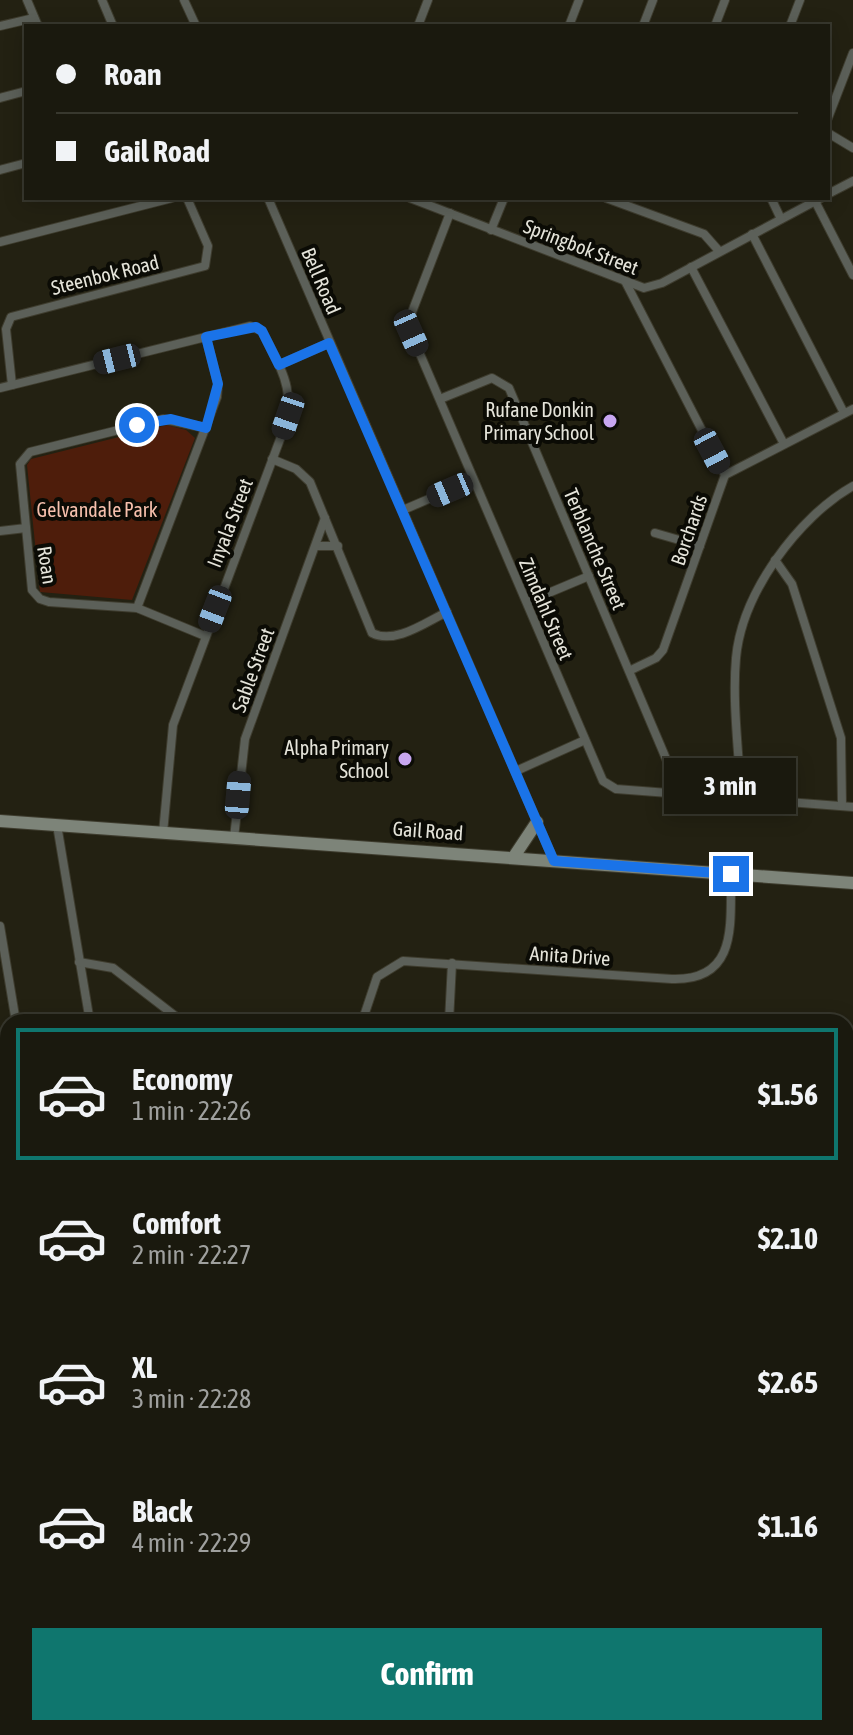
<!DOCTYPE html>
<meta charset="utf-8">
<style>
:root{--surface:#1a190e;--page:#27261c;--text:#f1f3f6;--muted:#9fa09e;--line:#38382e;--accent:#0f766e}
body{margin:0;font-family:"Asap Condensed",sans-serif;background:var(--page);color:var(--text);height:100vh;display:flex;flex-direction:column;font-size:30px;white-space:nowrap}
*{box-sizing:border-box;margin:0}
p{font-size:26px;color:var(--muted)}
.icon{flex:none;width:44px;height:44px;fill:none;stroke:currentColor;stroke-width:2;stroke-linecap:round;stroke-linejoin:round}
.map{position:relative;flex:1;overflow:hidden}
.side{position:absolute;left:0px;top:1014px;width:854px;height:722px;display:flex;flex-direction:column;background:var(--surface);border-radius:24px 24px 0 0;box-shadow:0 4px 20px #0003,0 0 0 2px var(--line)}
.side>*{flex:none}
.top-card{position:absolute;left:24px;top:24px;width:806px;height:176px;border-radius:0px;box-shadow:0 4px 20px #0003,0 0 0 2px var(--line);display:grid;align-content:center;height:176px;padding:0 32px;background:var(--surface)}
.end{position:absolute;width:36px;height:36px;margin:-18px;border:10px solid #1a73e8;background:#fff;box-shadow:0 0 0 4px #fff}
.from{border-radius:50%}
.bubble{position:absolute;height:56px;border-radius:0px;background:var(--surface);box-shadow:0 4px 20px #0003,0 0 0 2px var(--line);font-size:26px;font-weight:700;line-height:56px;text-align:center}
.car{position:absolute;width:24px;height:48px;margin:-24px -12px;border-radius:10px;box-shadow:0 0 6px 2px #0007;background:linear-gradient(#222 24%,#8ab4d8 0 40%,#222 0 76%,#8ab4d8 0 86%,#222 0)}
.top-card b{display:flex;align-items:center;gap:28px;height:76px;font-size:30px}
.top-card b+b{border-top:2px solid var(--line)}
.top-card i{width:20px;height:20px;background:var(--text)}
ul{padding:14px 0 0;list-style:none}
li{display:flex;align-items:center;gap:24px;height:132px;margin:0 16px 12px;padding:0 16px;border:4px solid transparent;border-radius:0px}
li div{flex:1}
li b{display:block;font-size:30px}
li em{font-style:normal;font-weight:700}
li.active{border-color:var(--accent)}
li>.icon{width:72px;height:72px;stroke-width:1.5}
.action{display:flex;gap:16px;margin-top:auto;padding:16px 32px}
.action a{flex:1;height:92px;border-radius:0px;background:var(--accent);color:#fff;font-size:32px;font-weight:700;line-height:92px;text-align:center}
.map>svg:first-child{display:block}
.green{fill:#4e1d0b}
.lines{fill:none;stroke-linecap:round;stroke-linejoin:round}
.street-casing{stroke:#3e3c2e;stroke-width:10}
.secondary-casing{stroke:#3e3c2e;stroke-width:14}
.street{stroke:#5c6059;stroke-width:8}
.secondary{stroke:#7d8479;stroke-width:12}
.route{stroke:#1a73e8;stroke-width:10}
.poi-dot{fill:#c7a6f0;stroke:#0b0b05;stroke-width:3}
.labels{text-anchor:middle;stroke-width:8;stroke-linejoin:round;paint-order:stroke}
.street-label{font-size:20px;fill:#e5e4da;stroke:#0b0b05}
.poi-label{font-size:20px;fill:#e5e4da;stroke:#0b0b05;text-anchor:end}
.park-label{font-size:20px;fill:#f6c0ad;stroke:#0b0b05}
</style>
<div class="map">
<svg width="853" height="1735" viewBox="0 0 853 1735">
<rect width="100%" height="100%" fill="#232112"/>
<!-- green -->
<path class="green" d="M167 425 186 430 195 438 132 600 40 592 27 465 31 459Z"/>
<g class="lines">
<defs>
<g id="street">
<path d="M27 0 38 26"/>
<path d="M102 0 113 26"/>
<path d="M184 0 196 26"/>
<path d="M0 26 34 18"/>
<path d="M418 26 428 0"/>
<path d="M569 26 579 0"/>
<path d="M643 26 653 0"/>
<path d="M715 26 725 0"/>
<path d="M790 26 800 0"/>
<path d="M0 98 26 91"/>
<path d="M828 118 853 53"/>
<path d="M828 133 853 148"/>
<path d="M0 170 26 163"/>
<path d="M828 194 853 181"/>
<path d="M268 198 554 861"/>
<path d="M410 198 644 288 662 283 821 198"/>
<path d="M606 198 704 234 719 251"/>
<path d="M771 198 781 219"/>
<path d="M815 201 853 275"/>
<path d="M450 213 412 312 411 333 603 781 616 789 853 807"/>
<path d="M491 230 504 198"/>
<path d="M752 234 844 413"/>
<path d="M0 242 172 198"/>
<path d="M691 267 784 444"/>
<path d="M625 281 725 475"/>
<path d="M279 365 329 343"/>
<path d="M12 385 6 329 11 317 205 266 208 246 187 198"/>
<path d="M0 388 250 326 262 331C282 372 297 389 282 434L173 725 163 833"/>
<path d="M440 399 492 378 509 388 681 794"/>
<path d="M272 459 296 469 310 482 372 633C395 645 426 622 447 612"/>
<path d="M403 510 473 480"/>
<path d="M0 531 26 528"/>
<path d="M655 533 700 546"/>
<path d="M316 546H338"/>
<path d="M775 560 792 584 841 738 842 806"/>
<path d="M527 602 589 576"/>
<path d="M137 608 217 397 218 384 206 337"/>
<path d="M205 636 137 608 49 602 40 599 32 590 20 464 30 452 163 419 206 428"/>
<path d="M631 670 656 658 663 650 725 475 853 409"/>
<path d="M516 771 585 740"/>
<path d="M741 798C739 752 732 703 736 658 742 593 798 517 853 486"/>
<path d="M57 825 90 1022"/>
<path d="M234 838 245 739 325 518"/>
<path d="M0 926 16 1022"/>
<path d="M79 962 113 968 183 1022"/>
<path d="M362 1022 377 977 403 961 672 979C739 981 730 923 731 874"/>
<path d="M449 1022 452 963"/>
<path d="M846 1093V1094"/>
<path d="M0 1105 8 1107"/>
<path d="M0 1181 8 1183"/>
<path d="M8 1242V1247"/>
<path d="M0 1324 8 1327"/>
<path d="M0 1396 8 1398"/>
<path d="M846 1441 853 1442"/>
<path d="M0 1476 8 1479"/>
<path d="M0 1506 8 1523"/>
<path d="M846 1627 853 1602"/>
<path d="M0 1633 8 1644"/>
<path d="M846 1709 853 1706"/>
<path d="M71 1728 77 1735"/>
<path d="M582 1728 606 1735"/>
<path d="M466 1735 468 1728"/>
<path d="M630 1735 636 1728"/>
<path d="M713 1735 715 1728"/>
</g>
<g id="secondary">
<path d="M0 821 853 883"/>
<path d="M513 858 537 822"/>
<path d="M0 1682 8 1693"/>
<path d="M0 1716 8 1726"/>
<path d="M35 1728 40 1735"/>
</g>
</defs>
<!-- street casing -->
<use href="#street" class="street-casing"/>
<!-- secondary casing -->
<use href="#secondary" class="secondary-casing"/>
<!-- street -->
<use href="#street" class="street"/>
<!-- secondary -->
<use href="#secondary" class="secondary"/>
</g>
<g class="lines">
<!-- route -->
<path class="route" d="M137 425 171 419 206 428 218 384 206 337 256 327 262 331 279 365 329 343 554 861 731 874"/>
</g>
<!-- markers -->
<g class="poi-dot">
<circle cx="610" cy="421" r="8"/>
<circle cx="405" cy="759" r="8"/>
</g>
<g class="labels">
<!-- street labels -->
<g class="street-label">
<text transform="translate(581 247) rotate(21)" y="7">Springbok Street</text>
<text transform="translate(105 275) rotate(-14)" y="7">Steenbok Road</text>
<text transform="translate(321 281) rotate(67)" y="7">Bell Road</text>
<text transform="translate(230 523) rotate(-69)" y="7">Inyala Street</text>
<text transform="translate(689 530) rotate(-71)" y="7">Borchards</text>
<text transform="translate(595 549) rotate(67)" y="7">Terblanche Street</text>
<text transform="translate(47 565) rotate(81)" y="7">Roan</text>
<text transform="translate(546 609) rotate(67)" y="7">Zimdahl Street</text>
<text transform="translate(253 670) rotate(-70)" y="7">Sable Street</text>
<text transform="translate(428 831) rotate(4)" y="7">Gail Road</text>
<text transform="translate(570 956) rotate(4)" y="7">Anita Drive</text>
</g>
<!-- poi labels -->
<g class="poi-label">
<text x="594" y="417">Rufane Donkin<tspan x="594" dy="23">Primary School</tspan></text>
<text x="389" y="755">Alpha Primary<tspan x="389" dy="23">School</tspan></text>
</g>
<!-- park labels -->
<g class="park-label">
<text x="97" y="517">Gelvandale Park</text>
</g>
</g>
</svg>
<i class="end from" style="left:137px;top:425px"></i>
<i class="end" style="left:731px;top:874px"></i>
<div class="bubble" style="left:664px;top:758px;width:132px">3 min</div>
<i class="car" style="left:411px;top:333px;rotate:156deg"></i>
<i class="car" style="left:117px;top:359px;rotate:256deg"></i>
<i class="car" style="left:288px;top:416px;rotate:199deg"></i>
<i class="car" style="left:712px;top:451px;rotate:152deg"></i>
<i class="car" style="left:450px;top:490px;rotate:247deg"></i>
<i class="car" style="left:215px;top:609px;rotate:201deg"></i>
<i class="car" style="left:238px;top:795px;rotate:5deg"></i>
<div class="top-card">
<b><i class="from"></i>Roan</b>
<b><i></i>Gail Road</b>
</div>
<section class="side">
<ul>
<li class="active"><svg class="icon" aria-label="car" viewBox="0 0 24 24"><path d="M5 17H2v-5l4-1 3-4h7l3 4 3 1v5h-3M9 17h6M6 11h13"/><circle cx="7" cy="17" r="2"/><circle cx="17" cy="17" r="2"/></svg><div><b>Economy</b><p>1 min · 22:26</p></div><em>$1.56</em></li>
<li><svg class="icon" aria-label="car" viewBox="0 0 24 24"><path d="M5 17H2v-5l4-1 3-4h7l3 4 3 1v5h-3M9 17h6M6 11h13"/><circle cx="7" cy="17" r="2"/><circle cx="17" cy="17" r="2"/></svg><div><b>Comfort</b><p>2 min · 22:27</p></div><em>$2.10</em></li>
<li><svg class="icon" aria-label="car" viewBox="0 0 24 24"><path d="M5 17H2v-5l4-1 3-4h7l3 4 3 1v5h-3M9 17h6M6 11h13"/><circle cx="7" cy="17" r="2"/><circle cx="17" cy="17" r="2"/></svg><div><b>XL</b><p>3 min · 22:28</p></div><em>$2.65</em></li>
<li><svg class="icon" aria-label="car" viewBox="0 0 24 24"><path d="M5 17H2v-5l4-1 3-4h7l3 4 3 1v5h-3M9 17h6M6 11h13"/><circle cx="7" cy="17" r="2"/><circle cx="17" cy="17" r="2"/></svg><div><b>Black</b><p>4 min · 22:29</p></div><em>$1.16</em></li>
</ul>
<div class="action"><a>Confirm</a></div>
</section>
</div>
